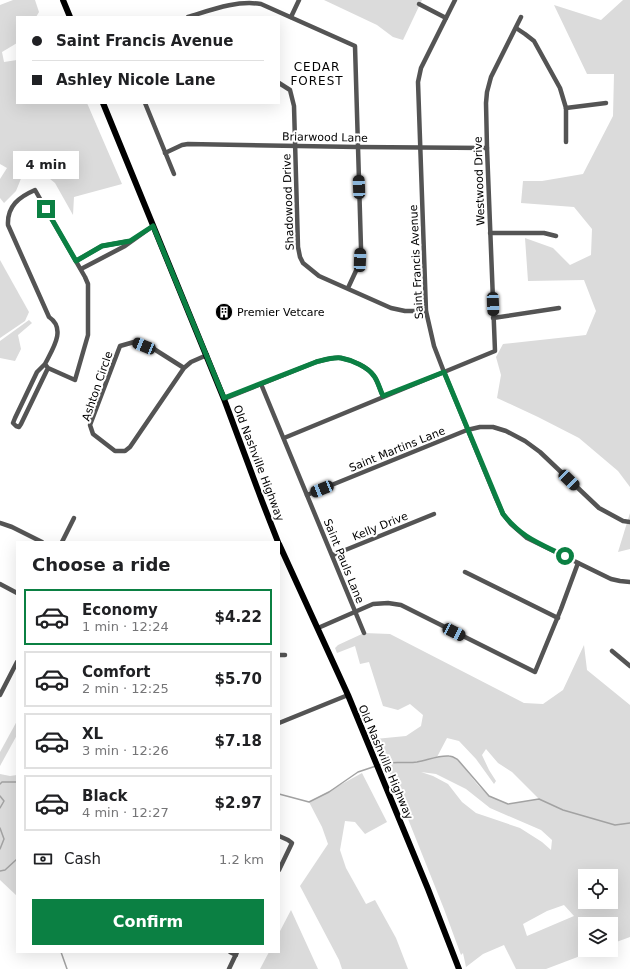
<!DOCTYPE html>
<meta charset="utf-8">
<style>
:root{--surface:#fff;--page:#f2f2f2;--text:#202124;--muted:#757577;--line:#e0e0e0;--accent:#0b8043}
body{margin:0;font-family:"DejaVu Sans",sans-serif;background:var(--page);color:var(--text);height:100vh;display:flex;flex-direction:column;font-size:15px;white-space:nowrap}
*{box-sizing:border-box;margin:0}
p{font-size:13px;color:var(--muted)}
.icon{flex:none;width:22px;height:22px;fill:none;stroke:currentColor;stroke-width:2;stroke-linecap:round;stroke-linejoin:round}
.map{position:relative;flex:1;overflow:hidden}
.drawer{position:absolute;left:16px;top:541px;width:264px;height:412px;display:flex;flex-direction:column;background:var(--surface);border-radius:0px;box-shadow:0 4px 16px #0002}
.drawer>*{flex:none}
.top-card{position:absolute;left:16px;top:16px;width:264px;height:88px;border-radius:0px;box-shadow:0 4px 16px #0002;display:grid;align-content:center;height:88px;padding:0 16px;background:var(--surface)}
.tools{position:absolute;left:578px;top:869px;display:grid;gap:8px}
.tools a{display:grid;place-items:center;width:40px;height:40px;border-radius:0px;background:var(--surface);box-shadow:0 4px 16px #0002;font-size:20px}
.end{position:absolute;width:18px;height:18px;margin:-9px;border:5px solid #0b8043;background:#fff;box-shadow:0 0 0 2px #fff}
.from{border-radius:50%}
.bubble{position:absolute;height:28px;border-radius:0px;background:var(--surface);box-shadow:0 4px 16px #0002;font-size:13px;font-weight:700;line-height:28px;text-align:center}
.car{position:absolute;width:12px;height:24px;margin:-12px -6px;border-radius:5px;box-shadow:0 0 3px 1px #0007;background:linear-gradient(#222 24%,#8ab4d8 0 40%,#222 0 76%,#8ab4d8 0 86%,#222 0)}
.top-card b{display:flex;align-items:center;gap:14px;height:38px;font-size:15px}
.top-card b+b{border-top:1px solid var(--line)}
.top-card i{width:10px;height:10px;background:var(--text)}
ul{padding:0;list-style:none}
li{display:flex;align-items:center;gap:12px;height:56px;margin:0 8px 6px;padding:0 8px;border:2px solid var(--line);border-radius:0px}
li div{flex:1}
li b{display:block;font-size:15px}
li em{font-style:normal;font-weight:700}
li.current{border-color:var(--accent)}
li>.icon{width:36px;height:36px;stroke-width:1.5}
h2{padding:0 16px;font-size:18px;line-height:48px}
.pay{display:flex;align-items:center;gap:10px;height:44px;padding:0 16px;font-size:15px}
.pay p{margin-inline-start:auto}
.cta{display:flex;gap:8px;margin-top:auto;padding:8px 16px}
.cta a{flex:1;height:46px;border-radius:0px;background:var(--accent);color:#fff;font-size:16px;font-weight:700;line-height:46px;text-align:center}
.map>svg:first-child{display:block}
.green{fill:#dbdbdb;fill-rule:evenodd}
.lines{fill:none;stroke-linecap:round;stroke-linejoin:round}
.stream{stroke:#a2a2a2;stroke-width:1.5}
.minor{stroke:#545454;stroke-width:4.5}
.major{stroke:#000;stroke-width:6}
.route{stroke:#0b8043;stroke-width:5}
.labels{text-anchor:middle;stroke-width:4;stroke-linejoin:round;paint-order:stroke}
.street-label{font-size:11px;fill:#000;stroke:#fff}
.poi-label{font-size:11px;fill:#000;stroke:#fff;text-anchor:start}
.neighbourhood-label{font-size:12px;letter-spacing:1px;fill:#000;stroke:#fff}
</style>
<div class="map">
<svg width="630" height="969" viewBox="0 0 630 969">
<rect width="100%" height="100%" fill="#fff"/>
<!-- green -->
<g class="green">
<path d="M13 0H35L39 12 36 17H17V43L2 52 4 62 17 60V103H87L122 184 74 197 73 215 55 183 28 161 16 191 4 203 0 198V179L7 168 0 164V5Z"/>
<path d="M324 0H422L403 40 393 37 377 25Z"/>
<path d="M623 0H630V487L618 471 579 438 538 417 497 398 501 375 496 357 503 344 586 335 596 311 584 280 528 281 525 238 553 248 570 265 591 255 592 229 574 207 521 203 523 181H542L583 174 613 116 614 74H587L554 5 601 20Z"/>
<path d="M0 260 29 312 25 321 0 338Z"/>
<path d="M29 320 32 323 18 335 21 349 15 361 0 358V341Z"/>
<path d="M630 513V549L618 552Z"/>
<path d="M364 633 390 634 524 703 543 704 563 690 584 645 587 670 630 705V937L611 944V924H585V950H596L546 969H516L504 945 483 954 466 967 463 953 461 955 444 909 388 769 387 763 391 762C379 761 378 749 375 739L406 736 421 726 423 715 410 704 398 710 383 706 369 662 360 664 355 646 337 653 335 648 338 645ZM447 738 459 741 476 759 494 784 496 781 489 770 482 755 486 749 498 763 512 772 539 799 508 804 489 796 477 784 458 760 453 757 447 756 437 757ZM421 772 436 774 466 789 490 808 541 830 552 840 551 850 542 842 520 828 476 813 462 802 448 784 433 776ZM585 876H611V902H585ZM564 905 574 916 527 936 523 924 547 911Z"/>
<path d="M17 721V735L0 766V752Z"/>
<path d="M362 773 387 822 365 834 355 822 345 821 340 850 346 868 366 904 375 900 396 938 408 969H342L339 960 300 886 328 844 322 827 309 802Z"/>
<path d="M0 774 10 776 17 775V896L0 880Z"/>
<path d="M291 910 318 969H260L269 952H279V933Z"/>
</g>
<g class="lines">
<!-- stream -->
<g class="stream">
<path d="M379 765C392 760 404 764 417 762 428 760 439 755 449 756 453 756 455 758 458 760L489 796 508 804 539 799 563 810 615 825 630 823"/>
<path d="M0 784 2 782H17"/>
<path d="M279 794 309 802 329 792 358 772 376 766"/>
<path d="M0 796 4 801 0 808"/>
<path d="M0 828 4 839 0 849"/>
<path d="M0 871 5 870 17 859"/>
<path d="M61 952 67 969"/>
</g>
<!-- minor -->
<g class="minor">
<path d="M455 0 421 68 418 82 426 311 434 346 444 372 495 496 503 514 511 524 527 538 611 579 620 581 630 582"/>
<path d="M419 4 446 18"/>
<path d="M188 17C211 10 236 0 261 4L355 46 361 248V260L348 288"/>
<path d="M291 17 299 0"/>
<path d="M516 28 525 34 534 41 560 88 566 108V142"/>
<path d="M279 83 290 90 294 106 298 247 300 257 303 263 319 276 391 308 405 311H426"/>
<path d="M145 103 174 174"/>
<path d="M566 108 606 103"/>
<path d="M165 153 182 145 188 144 357 147 487 148"/>
<path d="M490 233H544L556 236"/>
<path d="M76 261 102 246 130 241"/>
<path d="M81 269 125 246 153 226"/>
<path d="M493 318 559 308"/>
<path d="M45 364 37 372 15 418 13 423 16 426 19 427 21 424 48 368 75 380 88 335V284L85 277 35 190C19 197 7 206 8 225L49 317C67 329 52 350 45 364L48 368"/>
<path d="M184 368 154 349 134 342 120 346 90 425 93 434 115 451H125L130 447 184 368 191 362 207 355"/>
<path d="M261 384 364 633"/>
<path d="M224 399 316 362C324 360 333 357 341 358 352 360 368 367 374 376 378 382 380 390 383 396"/>
<path d="M284 438 495 351 487 148 486 103 487 92 491 77 521 17"/>
<path d="M307 495 467 430 480 427H493L506 431 525 441 540 452 599 508 623 521 630 522"/>
<path d="M0 523 12 527 42 542"/>
<path d="M62 542 74 518"/>
<path d="M333 555 434 514"/>
<path d="M465 572 558 618"/>
<path d="M0 584 17 593"/>
<path d="M318 628 373 604 388 603 401 605 535 672 561 609 578 563"/>
<path d="M612 651 630 666"/>
<path d="M279 655H285"/>
<path d="M0 695 17 662"/>
<path d="M279 723 348 695"/>
<path d="M279 836 288 840 292 843 279 870"/>
<path d="M230 952 236 955"/>
<path d="M229 969 237 952"/>
</g>
<!-- major -->
<g class="major">
<path d="M63 0 70 17"/>
<path d="M103 103 224 399 262 501 278 542"/>
<path d="M279 544 348 695 428 889 459 969"/>
</g>
</g>
<g class="lines">
<!-- route -->
<path class="route" d="M46 209 76 261 102 246 130 241 153 226 224 398 316 362C324 360 333 357 341 358 352 360 368 367 374 376 378 381 380 390 383 396L444 372 503 514C522 538 539 543 565 556"/>
</g>
<!-- icons -->
<defs>
<symbol id="building-disc" viewBox="-11 -11 22 22"><circle r="9.5" fill="#000" stroke="#fff"/><path d="M-4-6H4V6H1V3H-1V6H-4ZM-2.5-4.3h1.7v1.8h-1.7ZM.8-4.3h1.7v1.8H.8ZM-2.5-1h1.7V.8h-1.7ZM.8-1h1.7V.8H.8Z" fill="#fff"/></symbol>
</defs>
<g fill-rule="evenodd">
<use href="#building-disc" x="214" y="302" width="20" height="20"/>
</g>
<g class="labels">
<!-- street labels -->
<g class="street-label">
<text transform="translate(325 137) rotate(1)" y="4">Briarwood Lane</text>
<text transform="translate(479 181) rotate(-92)" y="4">Westwood Drive</text>
<text transform="translate(288 202) rotate(-92)" y="4">Shadowood Drive</text>
<text transform="translate(416 262) rotate(-93)" y="4">Saint Francis Avenue</text>
<text transform="translate(97 386) rotate(-71)" y="4">Ashton Circle</text>
<text transform="translate(397 449) rotate(-22)" y="4">Saint Martins Lane</text>
<text transform="translate(259 463) rotate(69)" y="4">Old Nashville Highway</text>
<text transform="translate(380 526) rotate(-22)" y="4">Kelly Drive</text>
<text transform="translate(344 561) rotate(68)" y="4">Saint Pauls Lane</text>
<text transform="translate(386 762) rotate(67)" y="4">Old Nashville Highway</text>
</g>
<!-- poi labels -->
<g class="poi-label">
<text x="237" y="316">Premier Vetcare</text>
</g>
<!-- neighbourhood labels -->
<g class="neighbourhood-label">
<text x="317" y="71">CEDAR<tspan x="317" dy="14">FOREST</tspan></text>
</g>
</g>
</svg>
<div class="tools">
<a><svg class="icon" aria-label="locate" viewBox="0 0 24 24"><circle cx="12" cy="12" r="6"/><path d="M12 2v4M12 18v4M2 12h4M18 12h4"/></svg></a>
<a><svg class="icon" aria-label="layers" viewBox="0 0 24 24"><path d="M12 4l9 5-9 5-9-5zM3 14l9 5 9-5"/></svg></a>
</div>
<i class="end from" style="left:565px;top:556px"></i>
<i class="end" style="left:46px;top:209px"></i>
<div class="bubble" style="left:13px;top:151px;width:66px">4 min</div>
<i class="car" style="left:359px;top:187px;rotate:358deg"></i>
<i class="car" style="left:360px;top:260px;rotate:2deg"></i>
<i class="car" style="left:493px;top:304px;rotate:178deg"></i>
<i class="car" style="left:144px;top:346px;rotate:292deg"></i>
<i class="car" style="left:569px;top:480px;rotate:134deg"></i>
<i class="car" style="left:322px;top:489px;rotate:248deg"></i>
<i class="car" style="left:454px;top:632px;rotate:117deg"></i>
<div class="top-card">
<b><i class="from"></i>Saint Francis Avenue</b>
<b><i></i>Ashley Nicole Lane</b>
</div>
<section class="drawer">
<h2>Choose a ride</h2>
<ul>
<li class="current"><svg class="icon" aria-label="car" viewBox="0 0 24 24"><path d="M5 17H2v-5l4-1 3-4h7l3 4 3 1v5h-3M9 17h6M6 11h13"/><circle cx="7" cy="17" r="2"/><circle cx="17" cy="17" r="2"/></svg><div><b>Economy</b><p>1 min · 12:24</p></div><em>$4.22</em></li>
<li><svg class="icon" aria-label="car" viewBox="0 0 24 24"><path d="M5 17H2v-5l4-1 3-4h7l3 4 3 1v5h-3M9 17h6M6 11h13"/><circle cx="7" cy="17" r="2"/><circle cx="17" cy="17" r="2"/></svg><div><b>Comfort</b><p>2 min · 12:25</p></div><em>$5.70</em></li>
<li><svg class="icon" aria-label="car" viewBox="0 0 24 24"><path d="M5 17H2v-5l4-1 3-4h7l3 4 3 1v5h-3M9 17h6M6 11h13"/><circle cx="7" cy="17" r="2"/><circle cx="17" cy="17" r="2"/></svg><div><b>XL</b><p>3 min · 12:26</p></div><em>$7.18</em></li>
<li><svg class="icon" aria-label="car" viewBox="0 0 24 24"><path d="M5 17H2v-5l4-1 3-4h7l3 4 3 1v5h-3M9 17h6M6 11h13"/><circle cx="7" cy="17" r="2"/><circle cx="17" cy="17" r="2"/></svg><div><b>Black</b><p>4 min · 12:27</p></div><em>$2.97</em></li>
</ul>
<div class="pay"><svg class="icon" aria-label="cash" viewBox="0 0 24 24"><path d="M3 7h18v10H3z"/><circle cx="12" cy="12" r="2"/></svg>Cash<p>1.2 km</p></div>
<div class="cta"><a>Confirm</a></div>
</section>
</div>
